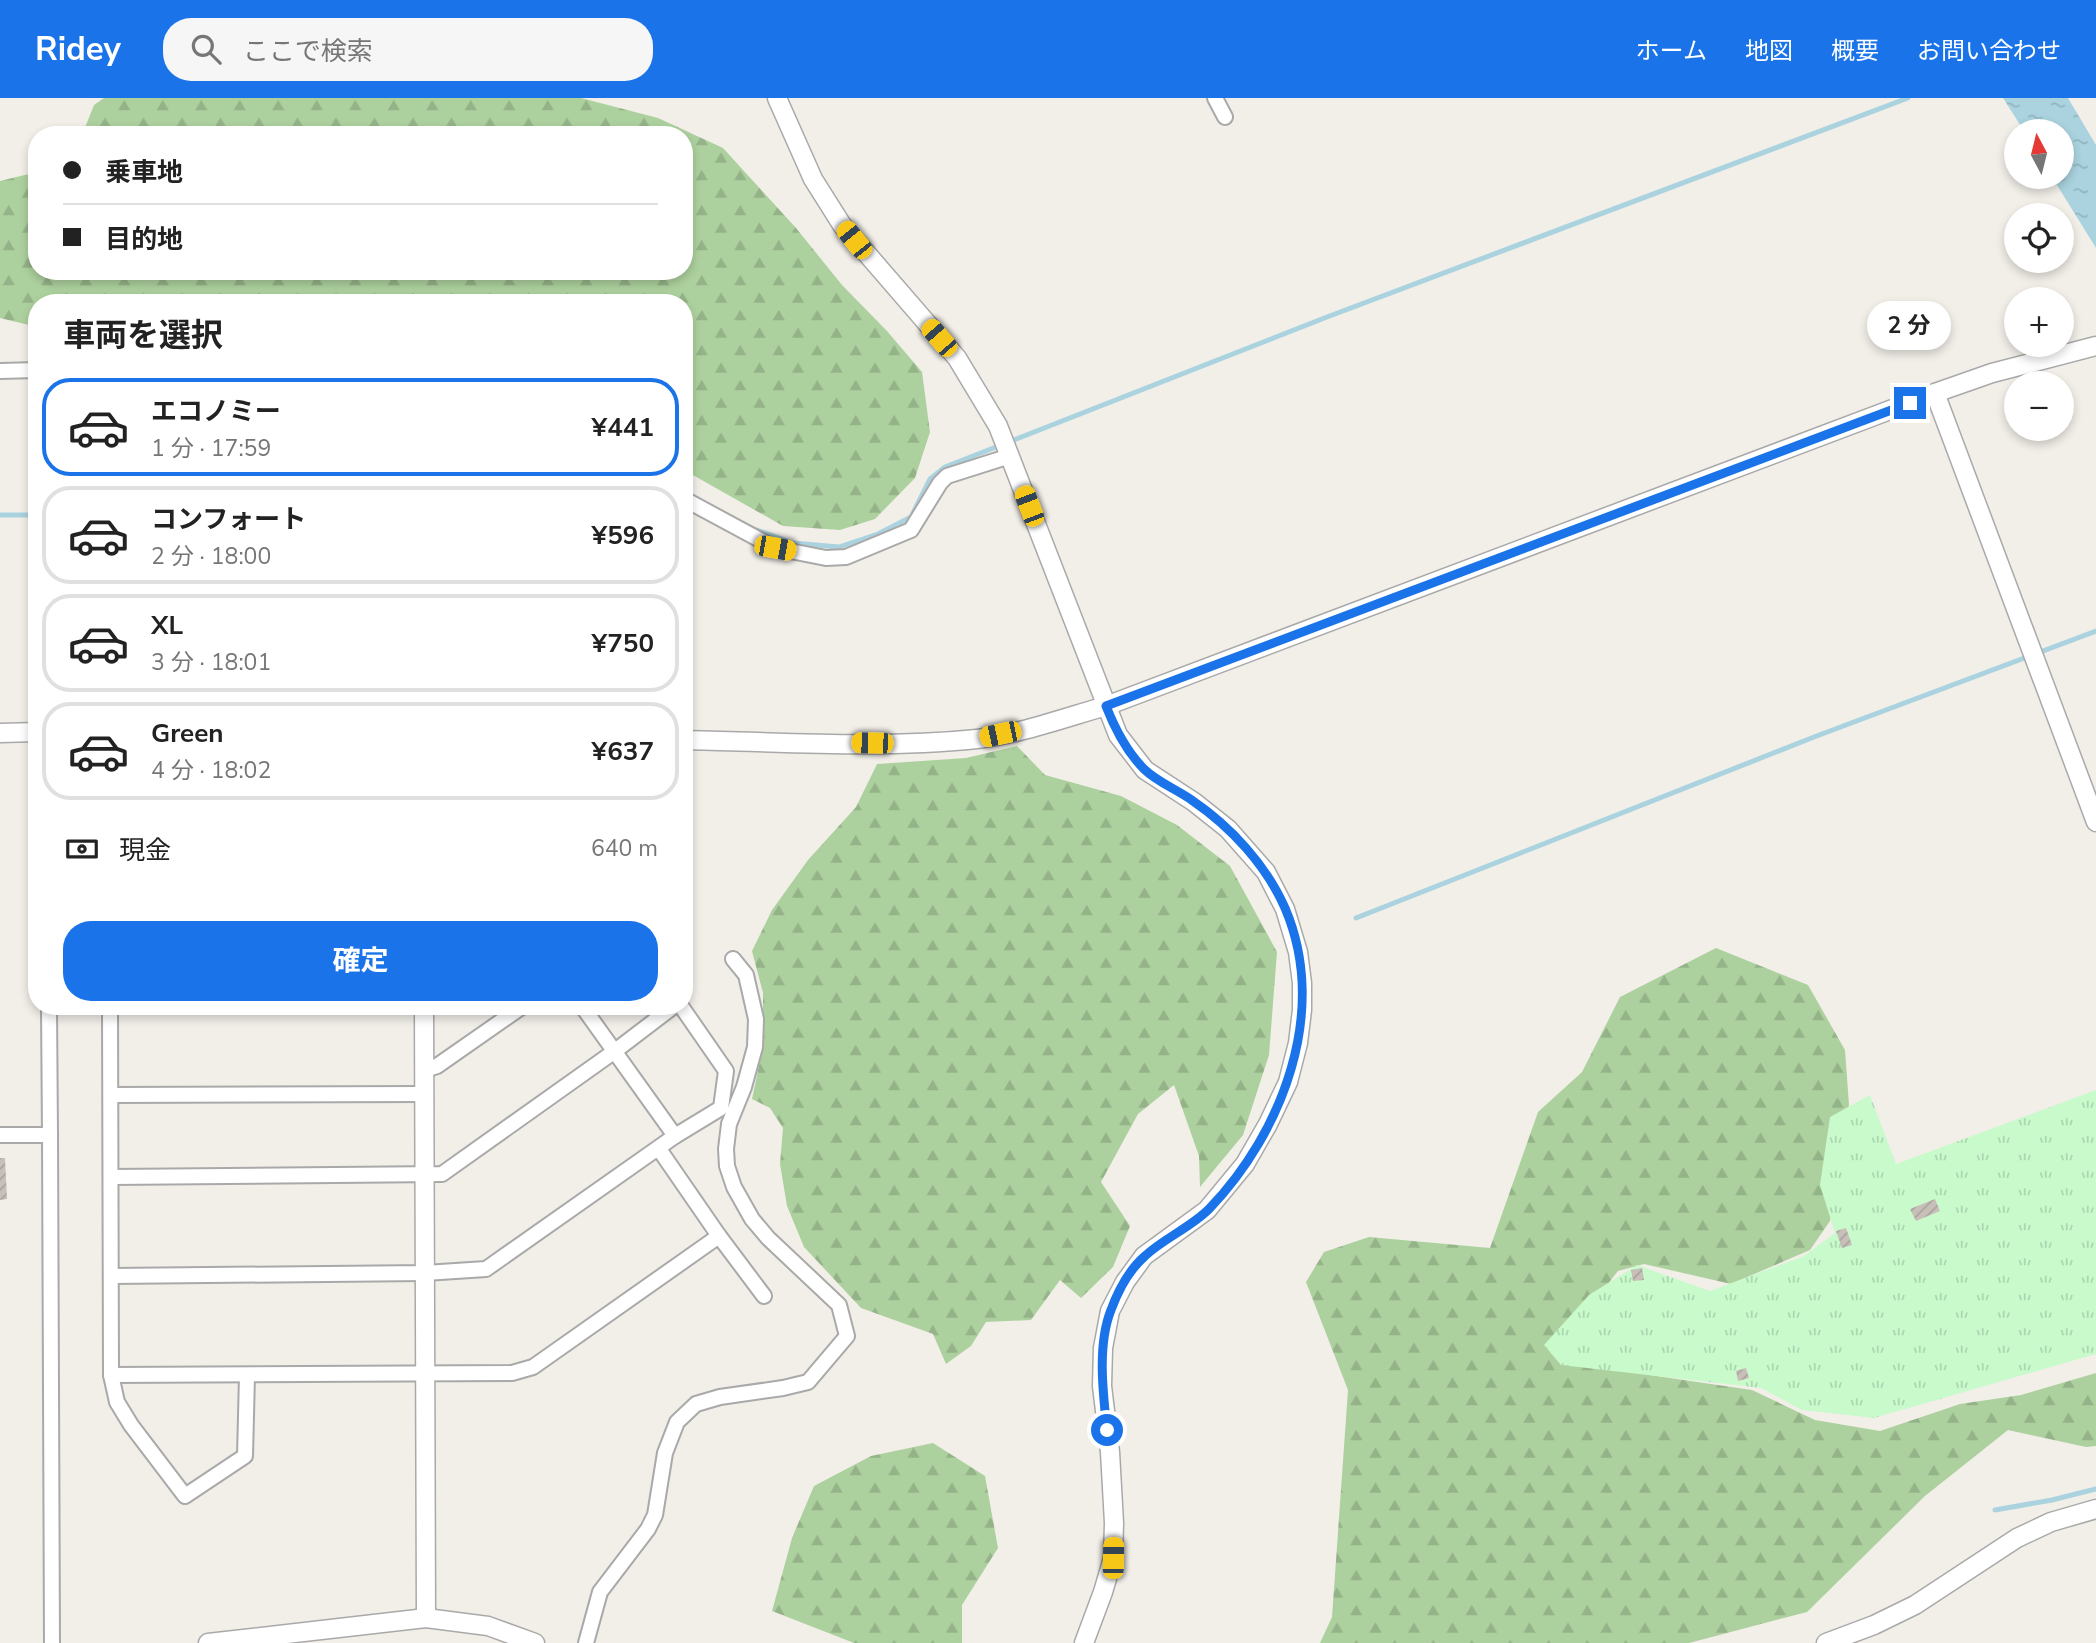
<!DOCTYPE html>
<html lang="ja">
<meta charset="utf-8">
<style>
:root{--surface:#fff;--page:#f6f6f6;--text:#222;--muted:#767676;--line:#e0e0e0;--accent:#1a73e8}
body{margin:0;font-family:"Nunito Sans","Noto Sans JP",sans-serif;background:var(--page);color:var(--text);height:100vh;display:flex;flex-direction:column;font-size:26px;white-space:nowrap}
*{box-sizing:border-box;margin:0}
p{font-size:23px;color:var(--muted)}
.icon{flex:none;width:38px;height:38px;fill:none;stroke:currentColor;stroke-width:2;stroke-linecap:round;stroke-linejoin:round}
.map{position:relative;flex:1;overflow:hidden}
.drawer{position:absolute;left:28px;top:196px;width:665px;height:721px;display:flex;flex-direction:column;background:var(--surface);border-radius:28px;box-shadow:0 4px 10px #0003}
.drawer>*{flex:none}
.hud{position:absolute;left:28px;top:28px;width:665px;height:154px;border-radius:28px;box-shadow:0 4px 10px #0003;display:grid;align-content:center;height:154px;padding:0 35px;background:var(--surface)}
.needle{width:46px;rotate:353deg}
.fabs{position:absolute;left:2004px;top:21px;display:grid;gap:14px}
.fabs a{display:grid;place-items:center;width:70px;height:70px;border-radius:50%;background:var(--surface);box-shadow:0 4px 10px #0003;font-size:35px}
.end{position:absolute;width:32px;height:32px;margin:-16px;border:9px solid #1a73e8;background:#fff;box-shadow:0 0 0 4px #fff}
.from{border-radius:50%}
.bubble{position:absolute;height:49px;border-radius:24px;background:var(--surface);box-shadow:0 4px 10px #0003;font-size:23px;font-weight:700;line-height:49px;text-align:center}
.car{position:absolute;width:21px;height:42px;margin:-21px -10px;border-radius:9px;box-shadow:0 0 5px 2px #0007;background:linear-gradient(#f5c518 24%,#345 0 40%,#f5c518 0 76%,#345 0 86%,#f5c518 0)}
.hud b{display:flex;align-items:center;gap:24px;height:66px;font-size:26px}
.hud b+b{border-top:2px solid var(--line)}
.hud i{width:18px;height:18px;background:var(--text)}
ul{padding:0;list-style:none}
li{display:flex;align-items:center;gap:21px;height:98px;margin:0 14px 10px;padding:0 21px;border:4px solid var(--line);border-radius:28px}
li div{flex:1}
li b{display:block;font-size:26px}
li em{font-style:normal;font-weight:700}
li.selected{border-color:var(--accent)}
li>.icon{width:63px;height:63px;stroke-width:1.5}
h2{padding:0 35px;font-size:32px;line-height:84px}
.pay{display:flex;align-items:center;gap:18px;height:77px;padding:0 35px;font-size:26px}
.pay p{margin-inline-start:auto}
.primary-button{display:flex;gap:14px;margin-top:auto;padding:14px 35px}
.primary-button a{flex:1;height:80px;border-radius:28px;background:var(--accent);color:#fff;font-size:28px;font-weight:700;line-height:80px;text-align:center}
header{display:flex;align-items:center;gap:42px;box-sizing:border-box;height:98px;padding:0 35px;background:var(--accent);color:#fff}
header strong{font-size:33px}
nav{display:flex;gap:38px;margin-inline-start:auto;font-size:24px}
.search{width:490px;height:63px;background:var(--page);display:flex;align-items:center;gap:18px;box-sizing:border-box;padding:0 24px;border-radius:28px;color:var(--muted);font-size:26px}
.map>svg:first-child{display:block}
.forest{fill:url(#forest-firs)}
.park{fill:url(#park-tufts)}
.water{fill:url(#water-ripples)}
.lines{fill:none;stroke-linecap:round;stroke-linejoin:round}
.stream{stroke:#aad3df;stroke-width:5}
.building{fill:url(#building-hatch)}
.minor-casing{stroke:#a9a9a9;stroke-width:18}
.tertiary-casing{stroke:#a9a9a9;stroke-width:21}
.minor{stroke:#fff;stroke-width:14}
.tertiary{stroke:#fff;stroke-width:18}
.route{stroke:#1a73e8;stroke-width:9}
</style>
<header>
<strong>Ridey</strong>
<div class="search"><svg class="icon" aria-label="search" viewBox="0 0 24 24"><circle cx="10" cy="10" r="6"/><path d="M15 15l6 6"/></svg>ここで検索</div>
<nav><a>ホーム</a><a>地図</a><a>概要</a><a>お問い合わせ</a></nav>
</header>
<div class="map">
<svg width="2096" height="1545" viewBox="0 0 2096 1545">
<defs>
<pattern id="forest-firs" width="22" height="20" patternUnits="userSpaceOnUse" patternTransform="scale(1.75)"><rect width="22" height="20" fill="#add19e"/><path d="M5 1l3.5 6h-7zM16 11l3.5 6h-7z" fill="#95b388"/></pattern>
<pattern id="park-tufts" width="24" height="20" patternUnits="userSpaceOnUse" patternTransform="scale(1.75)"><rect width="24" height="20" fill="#c8facc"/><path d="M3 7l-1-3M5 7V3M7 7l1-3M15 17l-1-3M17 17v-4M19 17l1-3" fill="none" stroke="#acd6af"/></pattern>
<pattern id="water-ripples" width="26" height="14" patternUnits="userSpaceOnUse" patternTransform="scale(1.75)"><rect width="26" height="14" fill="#aad3df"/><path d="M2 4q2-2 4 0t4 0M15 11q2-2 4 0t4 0" fill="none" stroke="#92b5bf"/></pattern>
<pattern id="building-hatch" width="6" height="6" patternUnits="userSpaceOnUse" patternTransform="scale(1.75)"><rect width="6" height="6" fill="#c7bfb8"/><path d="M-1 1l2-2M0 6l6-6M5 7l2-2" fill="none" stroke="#aba49e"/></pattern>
</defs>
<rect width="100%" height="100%" fill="#f2efe9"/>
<!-- forest -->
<g class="forest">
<path d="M104 0H581L658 20 723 50 796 130 842 187 887 233 922 274 930 334 915 380 875 421 840 432 783 428 684 372V205H37V229L0 220V83L37 74V173H684V37H82L94 7Z"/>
<path d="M1017 648 1045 677 1121 698 1177 727 1230 768 1277 854 1269 957 1243 1037 1200 1089 1199 1058 1174 987 1138 1016 1101 1084 1130 1128 1113 1169 1081 1200 1060 1182 1031 1222 986 1224 971 1248 946 1266 933 1236 861 1210 804 1149 787 1108 780 1066 783 1030 770 1010 752 1001 763 949V895L752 853 772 812 808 762 856 709 877 666 966 660Z"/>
<path d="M1716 850 1808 887 1845 952 1849 1007 1830 1123 1810 1152 1731 1186 1644 1166 1618 1173 1570 1234 1581 1267 1752 1292 1815 1322 1880 1333 1960 1306 2021 1297 2096 1275V1348L2086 1349 2008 1332 1925 1398 1807 1514 1689 1545H1320L1332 1519 1348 1292 1306 1184 1324 1154 1369 1139 1490 1150 1538 1014 1582 974 1620 899Z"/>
<path d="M933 1345 985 1378 998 1450 962 1507V1545H854L772 1513 792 1440 814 1388 871 1358Z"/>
</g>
<!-- park -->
<path class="park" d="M2096 992V1256L1874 1320 1802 1312 1761 1290 1561 1267 1544 1247 1589 1197 1637 1167 1710 1193 1804 1158 1835 1135 1820 1087 1830 1019 1870 997 1896 1066Z"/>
<!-- water -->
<path class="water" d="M2003 0H2068L2096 47V150L2052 79H2062V33H2024Z"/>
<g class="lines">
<!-- stream -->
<g class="stream">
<path d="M0 417H36"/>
<path d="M748 429 793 445 839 449 878 436 911 419 930 381 945 369 1327 219 1908 0"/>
<path d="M1356 820 1814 639 2096 533"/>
<path d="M1995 1412 2052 1402 2096 1391"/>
</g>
</g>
<!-- building -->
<g class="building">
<path d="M0 1060H5L7 1101 0 1102Z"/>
<path d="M1935 1101 1940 1113 1916 1123 1910 1111Z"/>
<path d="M1846 1130 1852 1147 1842 1150 1836 1133Z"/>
<path d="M1642 1170 1644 1182 1633 1183 1631 1172Z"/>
<path d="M1746 1270 1749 1280 1738 1283 1736 1273Z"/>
</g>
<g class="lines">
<defs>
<g id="minor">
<path d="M1215 0 1225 19"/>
<path d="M0 273 37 272"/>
<path d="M684 401 775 450 826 460 846 459 911 432 940 385 947 378 1010 358"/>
<path d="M110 908 111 1277 512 1275 533 1269 719 1138"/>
<path d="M582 908 675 1038"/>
<path d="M425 972 437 968 523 908"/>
<path d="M111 997 425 996"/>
<path d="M0 1037H50L49 908"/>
<path d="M50 1037 52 1545"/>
<path d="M659 1051 719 1138 764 1198"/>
<path d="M111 1079 442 1076 615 953 674 908"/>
<path d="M111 1178 425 1175 486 1171 675 1038 721 1010 726 973 681 908"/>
<path d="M111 1277 117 1304 131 1327 185 1398 245 1358 247 1277"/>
<path d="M586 1545 600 1494 648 1431 655 1417 665 1355 677 1324 696 1306 720 1299 783 1290 808 1284 847 1238 839 1207 768 1140 752 1121 734 1089 727 1068 726 1051 729 1026 744 989 755 949 756 921 746 877 733 861"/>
</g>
<g id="tertiary">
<path d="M777 0 813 81 842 127 957 260 998 328 1118 637 1145 672 1194 704 1228 731 1266 774 1285 811 1298 854 1302 885V912L1298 945 1288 984 1268 1026 1245 1066 1207 1112 1144 1158 1125 1184 1110 1213 1103 1250 1102 1288 1110 1354 1114 1425 1113 1460 1103 1494 1084 1545"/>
<path d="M1935 295 2096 724"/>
<path d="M0 635 37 634"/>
<path d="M684 642C781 644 880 651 977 641 1020 636 1064 620 1106 608L1935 295 1992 275 2096 248"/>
<path d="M424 908 426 1520"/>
<path d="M208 1545 426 1520 488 1528 535 1545"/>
<path d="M1826 1545 1874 1527 1915 1507 2017 1440 2051 1424 2096 1411"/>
</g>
</defs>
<!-- minor casing -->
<use href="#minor" class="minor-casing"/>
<!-- tertiary casing -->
<use href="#tertiary" class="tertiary-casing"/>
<!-- minor -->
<use href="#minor" class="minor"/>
<!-- tertiary -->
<use href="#tertiary" class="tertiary"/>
</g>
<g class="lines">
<!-- route -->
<path class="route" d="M1107 1332C1103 1295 1097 1247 1111 1212 1118 1193 1130 1171 1145 1158 1164 1140 1190 1130 1209 1111 1283 1034 1329 913 1285 810 1266 767 1231 729 1193 703 1178 692 1157 684 1144 671 1126 653 1115 631 1106 608L1910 305"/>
</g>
</svg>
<div class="fabs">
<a><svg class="needle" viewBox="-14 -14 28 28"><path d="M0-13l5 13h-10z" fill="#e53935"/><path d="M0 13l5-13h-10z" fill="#767676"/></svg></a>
<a><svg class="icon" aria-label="locate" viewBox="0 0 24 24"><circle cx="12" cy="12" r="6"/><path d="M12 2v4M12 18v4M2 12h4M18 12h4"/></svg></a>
<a>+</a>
<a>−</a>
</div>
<i class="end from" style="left:1107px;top:1332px"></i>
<i class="end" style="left:1910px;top:305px"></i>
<div class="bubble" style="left:1867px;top:203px;width:84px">2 分</div>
<i class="car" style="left:854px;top:142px;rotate:321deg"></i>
<i class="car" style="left:939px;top:240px;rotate:319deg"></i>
<i class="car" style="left:1029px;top:408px;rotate:339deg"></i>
<i class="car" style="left:775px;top:450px;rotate:100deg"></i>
<i class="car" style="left:1000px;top:636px;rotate:258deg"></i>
<i class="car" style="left:872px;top:645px;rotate:271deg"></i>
<i class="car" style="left:1113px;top:1460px;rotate:1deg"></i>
<div class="hud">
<b><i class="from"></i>乗車地</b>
<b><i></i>目的地</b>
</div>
<section class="drawer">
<h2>車両を選択</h2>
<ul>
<li class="selected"><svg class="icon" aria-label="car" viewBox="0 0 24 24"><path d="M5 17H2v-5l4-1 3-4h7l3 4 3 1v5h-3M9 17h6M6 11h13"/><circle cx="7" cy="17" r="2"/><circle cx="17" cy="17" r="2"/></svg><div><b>エコノミー</b><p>1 分 · 17:59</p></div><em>¥441</em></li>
<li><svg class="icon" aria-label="car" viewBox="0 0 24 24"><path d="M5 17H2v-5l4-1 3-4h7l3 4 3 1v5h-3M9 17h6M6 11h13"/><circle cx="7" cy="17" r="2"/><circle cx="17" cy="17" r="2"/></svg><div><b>コンフォート</b><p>2 分 · 18:00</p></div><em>¥596</em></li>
<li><svg class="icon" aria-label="car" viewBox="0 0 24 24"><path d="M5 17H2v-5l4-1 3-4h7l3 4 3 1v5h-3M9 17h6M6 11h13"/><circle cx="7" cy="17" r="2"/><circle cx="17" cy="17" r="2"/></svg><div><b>XL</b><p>3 分 · 18:01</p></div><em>¥750</em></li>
<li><svg class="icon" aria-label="car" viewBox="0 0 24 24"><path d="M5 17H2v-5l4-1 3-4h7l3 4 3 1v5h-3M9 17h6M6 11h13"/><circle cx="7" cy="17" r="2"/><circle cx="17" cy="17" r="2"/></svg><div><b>Green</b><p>4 分 · 18:02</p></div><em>¥637</em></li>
</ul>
<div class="pay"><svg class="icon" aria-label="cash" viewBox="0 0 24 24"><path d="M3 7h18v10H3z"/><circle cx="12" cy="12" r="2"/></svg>現金<p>640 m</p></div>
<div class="primary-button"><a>確定</a></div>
</section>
</div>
